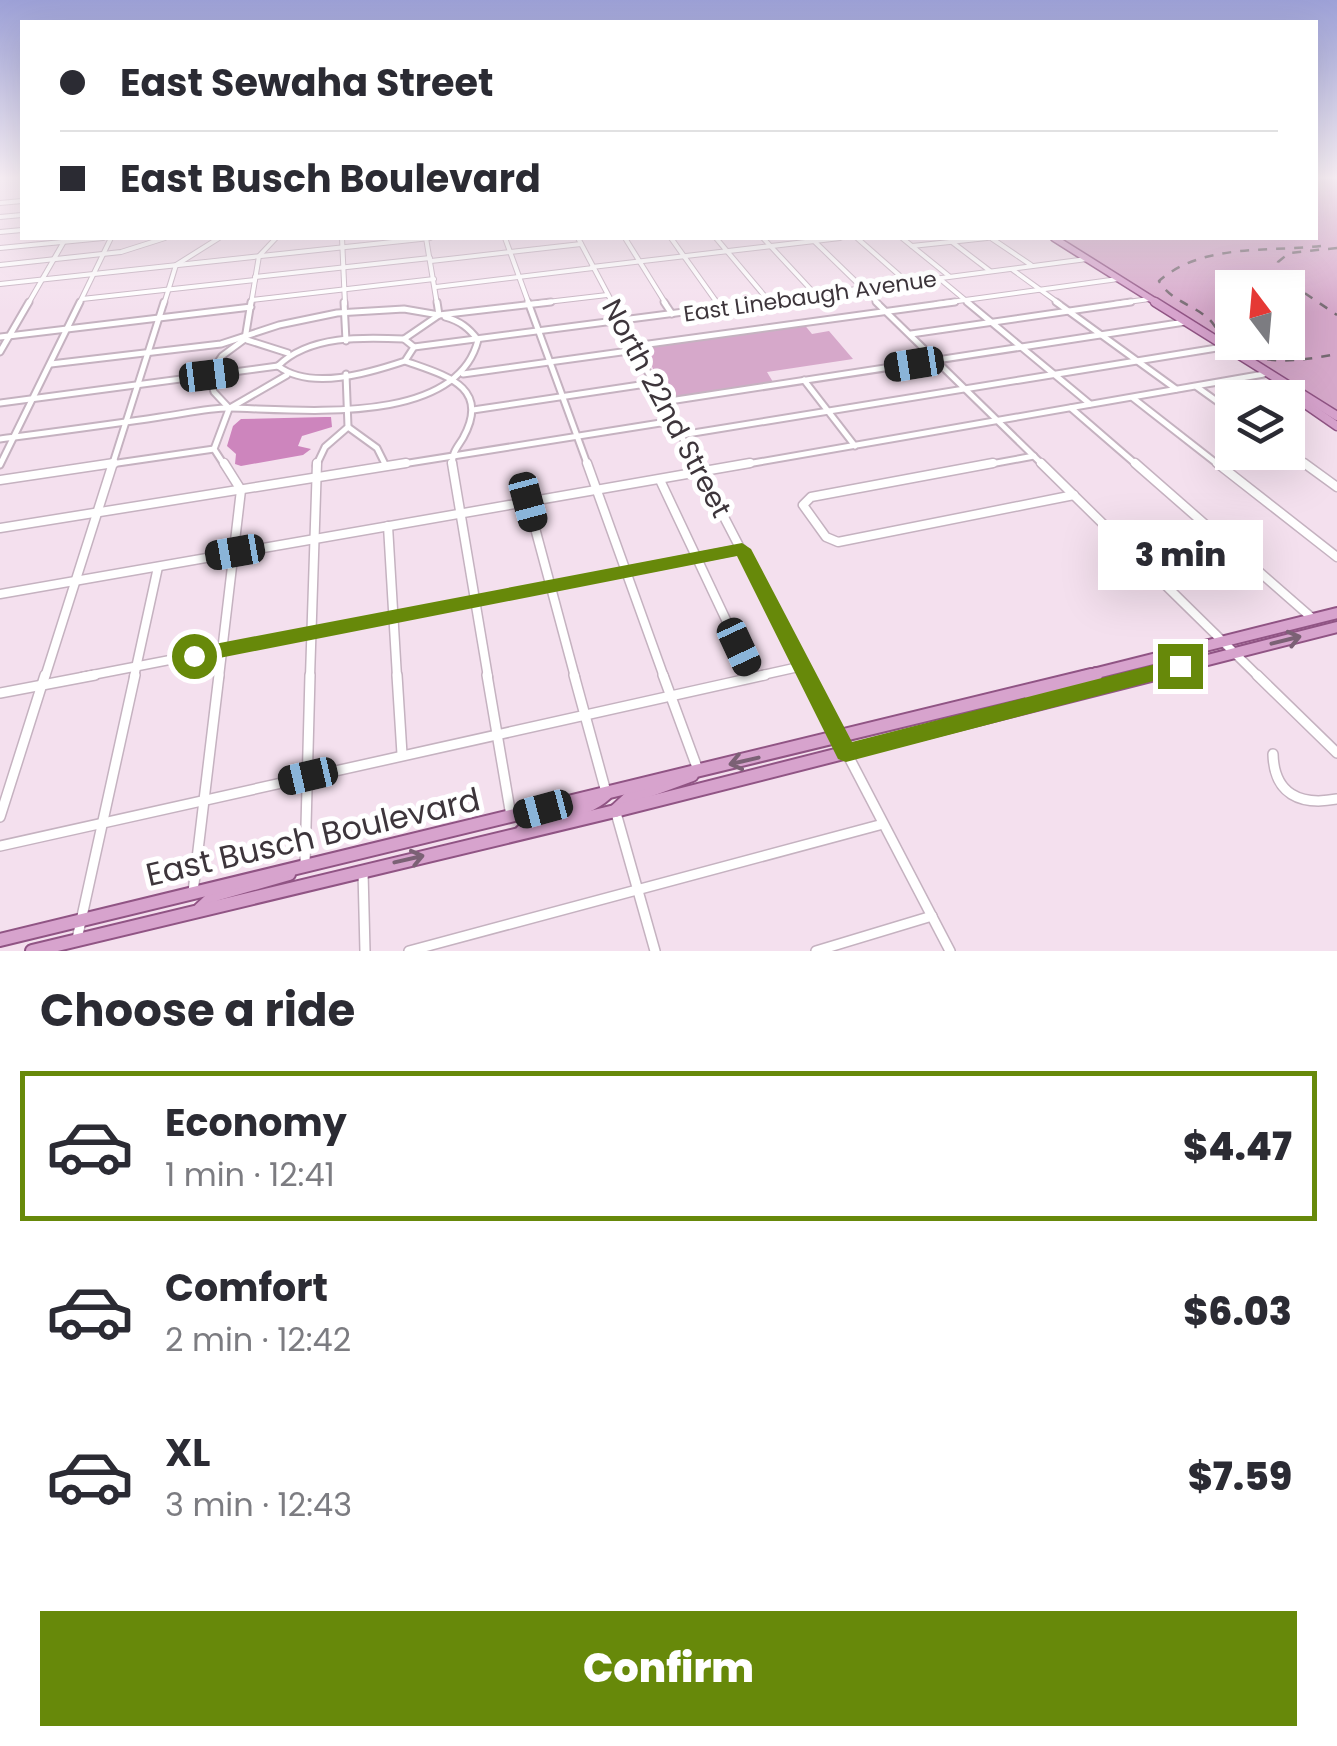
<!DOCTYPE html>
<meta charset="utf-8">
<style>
:root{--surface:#fff;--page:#f7f7f7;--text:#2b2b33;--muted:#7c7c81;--line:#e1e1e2;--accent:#67890a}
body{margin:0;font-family:Poppins,sans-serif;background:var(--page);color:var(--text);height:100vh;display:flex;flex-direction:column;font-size:38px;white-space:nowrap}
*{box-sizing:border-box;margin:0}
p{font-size:32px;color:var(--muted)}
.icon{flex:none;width:55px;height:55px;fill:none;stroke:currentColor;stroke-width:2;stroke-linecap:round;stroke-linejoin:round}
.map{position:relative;height:951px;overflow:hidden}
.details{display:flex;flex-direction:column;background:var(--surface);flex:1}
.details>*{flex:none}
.banner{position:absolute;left:20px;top:20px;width:1298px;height:220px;border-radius:0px;box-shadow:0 10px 40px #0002;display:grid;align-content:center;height:220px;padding:0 40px;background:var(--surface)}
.needle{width:65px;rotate:344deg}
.controls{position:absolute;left:1215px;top:270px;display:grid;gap:20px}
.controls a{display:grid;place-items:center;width:90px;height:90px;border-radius:0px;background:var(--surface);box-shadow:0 10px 40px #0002;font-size:50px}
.end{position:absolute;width:45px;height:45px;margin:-22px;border:12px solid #67890a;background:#fff;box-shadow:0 0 0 5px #fff}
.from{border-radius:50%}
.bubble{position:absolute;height:70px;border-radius:0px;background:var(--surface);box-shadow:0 10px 40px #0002;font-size:32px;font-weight:800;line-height:70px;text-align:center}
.car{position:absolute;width:30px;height:60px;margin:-30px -15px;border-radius:12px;box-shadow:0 0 8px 2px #0007;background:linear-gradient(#222 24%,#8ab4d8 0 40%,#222 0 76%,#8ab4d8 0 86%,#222 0)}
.banner b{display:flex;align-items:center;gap:35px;height:95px;font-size:38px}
.banner b+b{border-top:2px solid var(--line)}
.banner i{width:25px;height:25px;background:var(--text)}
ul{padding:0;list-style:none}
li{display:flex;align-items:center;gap:30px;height:150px;margin:0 20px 15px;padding:0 20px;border:5px solid transparent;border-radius:0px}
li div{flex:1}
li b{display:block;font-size:38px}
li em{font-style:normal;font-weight:800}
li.current{border-color:var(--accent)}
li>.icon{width:90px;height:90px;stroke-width:1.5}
h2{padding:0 40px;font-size:45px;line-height:120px}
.cta{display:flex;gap:20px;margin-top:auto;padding:20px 40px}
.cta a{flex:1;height:115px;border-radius:0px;background:var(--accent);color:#fff;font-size:40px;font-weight:800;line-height:115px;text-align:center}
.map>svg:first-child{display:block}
.green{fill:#d6a8ca;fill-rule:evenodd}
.water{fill:#cd85bd}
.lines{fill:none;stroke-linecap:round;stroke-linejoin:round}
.minor-far3-casing{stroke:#c5b2c0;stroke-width:6}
.minor-far2-casing{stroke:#c5b2c0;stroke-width:9}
.minor-far1-casing{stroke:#c5b2c0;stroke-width:11}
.minor-casing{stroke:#c5b2c0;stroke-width:12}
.major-far3-casing{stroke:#905484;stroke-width:9}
.major-far2-casing{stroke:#905484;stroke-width:11}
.major-far1-casing{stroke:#905484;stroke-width:14}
.major-casing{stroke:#905484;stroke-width:16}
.minor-far3{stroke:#fff;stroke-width:4}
.minor-far2{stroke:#fff;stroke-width:5}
.minor-far1{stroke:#fff;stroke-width:8}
.minor{stroke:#fff;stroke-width:9}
.major-far3{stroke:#d7a3cd;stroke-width:6}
.major-far2{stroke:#d7a3cd;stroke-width:8}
.major-far1{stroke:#d7a3cd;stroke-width:10}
.major{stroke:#d7a3cd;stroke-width:12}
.rail{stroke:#766a72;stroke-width:2.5;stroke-dasharray:9 9;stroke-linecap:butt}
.oneway{stroke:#7b6175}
.route{fill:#67890a}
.labels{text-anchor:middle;stroke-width:10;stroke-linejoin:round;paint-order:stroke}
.far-street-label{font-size:22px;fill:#3d353b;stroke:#fff}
.street-label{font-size:28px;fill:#3d353b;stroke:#fff}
.near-street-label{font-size:32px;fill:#3d353b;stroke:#fff}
</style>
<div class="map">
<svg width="1337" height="951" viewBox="0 0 1337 951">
<rect width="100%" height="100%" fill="#f4e0ee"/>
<!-- green -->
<g class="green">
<path d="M1315 179H1337V414L1062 238H1315ZM1232 288H1288V342H1232Z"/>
<path d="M803 323 812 334 829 331 853 359 767 372 773 382 668 398 641 345Z"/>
</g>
<!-- water -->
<path class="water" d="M325 417H331L332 427 302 436 298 446 311 449 303 455 241 466 235 464 236 454 227 446 233 426 241 419Z"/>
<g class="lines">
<defs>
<g id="minor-far3">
<path d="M0 203 22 201"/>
<path d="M0 217 22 215"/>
<path d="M0 232 22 230"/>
<path d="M342 238 345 304"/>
<path d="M426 238 437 304"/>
<path d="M505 238 529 304"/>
<path d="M578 238 613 304"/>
<path d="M625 238 666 304"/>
<path d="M671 238 718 304"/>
<path d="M716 238 768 300"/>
<path d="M763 238 815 294"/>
<path d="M811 238 879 304"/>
<path d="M857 238 907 282"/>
<path d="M902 238 949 276"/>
<path d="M991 238 1031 265"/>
<path d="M952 242 990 271"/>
<path d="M912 246 987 238"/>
<path d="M0 248 103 238"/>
<path d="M431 261 581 244"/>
<path d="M0 265 121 252 165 238"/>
<path d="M592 267 840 238"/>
<path d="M1013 270 1060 304"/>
<path d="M255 277 430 258"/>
<path d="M940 279 970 304"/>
<path d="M0 284 430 238"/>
<path d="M436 287 593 268"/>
<path d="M82 299 255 280"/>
<path d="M252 300 434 279"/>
<path d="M28 304 66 238"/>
<path d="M79 304 111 238"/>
<path d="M164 304 176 265 219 238"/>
<path d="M251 304 259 256 276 238"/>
<path d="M530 304 607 295"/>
<path d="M742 304 1087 259"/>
<path d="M936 304 1118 279"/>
<path d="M1114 304 1149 299"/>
</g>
<g id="minor-far2">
<path d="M344 302 346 341"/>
<path d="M528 302 588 466"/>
<path d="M611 302 697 466"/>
<path d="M664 302 672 314"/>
<path d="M716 302 721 308"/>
<path d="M876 302 1044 466"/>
<path d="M967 302 1090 404"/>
<path d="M1056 302 1176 389"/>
<path d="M911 334 1131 302"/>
<path d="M0 337 251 307"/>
<path d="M404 339 439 315 437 302"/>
<path d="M247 340 288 353"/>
<path d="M634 346 955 302"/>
<path d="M414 347 761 302"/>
<path d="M0 352 29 302"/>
<path d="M405 361C444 375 492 386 463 438 457 448 451 453 453 466"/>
<path d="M51 364 221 344 279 325 337 313 404 309 439 315 551 302"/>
<path d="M278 366C311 391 369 373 405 361L414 347"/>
<path d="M278 366C309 335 364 337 404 339L414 347"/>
<path d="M463 374 636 350"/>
<path d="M804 380 855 446"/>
<path d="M1197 387 1232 412"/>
<path d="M1133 398 1220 466"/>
<path d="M663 402 1185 322"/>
<path d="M0 403 278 366"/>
<path d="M228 407 214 392 209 375 222 356 245 339 251 302"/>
<path d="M230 408 287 375"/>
<path d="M1071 408 1138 466"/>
<path d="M473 410 653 383"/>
<path d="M348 427 377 448 386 466"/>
<path d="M681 435 1223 347"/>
<path d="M0 439C53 432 107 425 160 417 183 414 207 408 229 408 297 409 456 428 478 340 469 328 460 321 445 317"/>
<path d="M1288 452 1308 466"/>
<path d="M0 465 80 302"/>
<path d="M97 466 214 449"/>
<path d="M112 466 164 302"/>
<path d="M225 466 214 449 229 409"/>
<path d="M316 466 325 447 348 427 346 374"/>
<path d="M390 466 673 421"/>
<path d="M736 466 1264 374"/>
<path d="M980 466 1034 456"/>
</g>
<g id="minor-far1">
<path d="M452 463 488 677"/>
<path d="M587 463 664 677"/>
<path d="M696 463 807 677"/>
<path d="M993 463 811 497 803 505 826 537 838 542 1074 495"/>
<path d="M1041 463 1259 677"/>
<path d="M1135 463 1312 618"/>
<path d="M1217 463 1337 557"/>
<path d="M1304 463 1337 487"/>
<path d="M0 480 114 463"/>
<path d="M660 480 753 677"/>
<path d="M528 502 575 677"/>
<path d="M388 526 397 677"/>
<path d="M0 528 406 463"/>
<path d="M0 594 750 463"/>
<path d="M45 677 113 463"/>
<path d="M82 677 742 549"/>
<path d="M134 677 158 567"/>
<path d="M219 677 241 490 224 463"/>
<path d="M310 677 317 463"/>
<path d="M754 677 803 666"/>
</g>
<g id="minor">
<path d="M397 675 402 754"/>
<path d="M487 675 511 816"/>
<path d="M574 675 606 792"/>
<path d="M663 675 698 770"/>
<path d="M806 675 950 951"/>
<path d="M1257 675 1337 753"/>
<path d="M0 693 95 675"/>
<path d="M1273 754C1274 794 1300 806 1337 799"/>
<path d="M616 813 655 951"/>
<path d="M0 817 45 675"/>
<path d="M0 846 765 675"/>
<path d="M305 864 310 675"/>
<path d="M363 872 365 951"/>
<path d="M193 892 219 675"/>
<path d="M77 939 135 675"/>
<path d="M409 951 883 824"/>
<path d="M816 951 932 916"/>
</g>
<path id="major-far3" d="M1054 238 1159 304"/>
<g id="major-far2">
<path d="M1155 302 1337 416"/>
<path d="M1298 399 1337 426"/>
</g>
<g id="major-far1">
<path d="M1081 677 1337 613"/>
<path d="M1095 677 1096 673"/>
<path d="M1141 677 1337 627"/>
</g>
<g id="major">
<path d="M1030 701 1039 694 1094 680 1096 675"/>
<path d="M615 811 629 798 692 775"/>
<path d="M522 831C548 812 582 816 606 794"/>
<path d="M200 909 215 895 289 874"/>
<path d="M0 940 1091 675"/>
<path d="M32 951 615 811 1151 675"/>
</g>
</defs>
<!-- minor-far3 casing -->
<use href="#minor-far3" class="minor-far3-casing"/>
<!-- minor-far2 casing -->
<use href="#minor-far2" class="minor-far2-casing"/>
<!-- minor-far1 casing -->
<use href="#minor-far1" class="minor-far1-casing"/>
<!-- minor casing -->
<use href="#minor" class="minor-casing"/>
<!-- major-far3 casing -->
<use href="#major-far3" class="major-far3-casing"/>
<!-- major-far2 casing -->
<use href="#major-far2" class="major-far2-casing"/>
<!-- major-far1 casing -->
<use href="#major-far1" class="major-far1-casing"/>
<!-- major casing -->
<use href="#major" class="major-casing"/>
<!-- minor-far3 -->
<use href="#minor-far3" class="minor-far3"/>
<!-- minor-far2 -->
<use href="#minor-far2" class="minor-far2"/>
<!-- minor-far1 -->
<use href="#minor-far1" class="minor-far1"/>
<!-- minor -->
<use href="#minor" class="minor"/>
<!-- major-far3 -->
<use href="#major-far3" class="major-far3"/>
<!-- major-far2 -->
<use href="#major-far2" class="major-far2"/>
<!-- major-far1 -->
<use href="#major-far1" class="major-far1"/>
<!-- major -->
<use href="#major" class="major"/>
<!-- rail -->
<g class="rail">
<path d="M1321 246C1268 252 1202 243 1159 281 1171 301 1192 304 1209 319 1215 325 1218 332 1223 338 1253 369 1300 361 1337 354"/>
<path d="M1337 248 1289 253 1278 262V275L1337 315"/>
</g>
</g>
<!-- one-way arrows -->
<defs><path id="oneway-shaft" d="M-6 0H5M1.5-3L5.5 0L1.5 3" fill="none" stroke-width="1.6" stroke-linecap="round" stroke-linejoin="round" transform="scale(2.5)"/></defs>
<g class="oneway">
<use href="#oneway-shaft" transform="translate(1286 640) rotate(-14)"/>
<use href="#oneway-shaft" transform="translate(744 761) rotate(167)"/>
<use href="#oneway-shaft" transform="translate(409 859) rotate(-13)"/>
</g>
<!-- sky -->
<linearGradient id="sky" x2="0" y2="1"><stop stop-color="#9da1d7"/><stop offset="0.57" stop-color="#faf1f7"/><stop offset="1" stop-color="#faf1f7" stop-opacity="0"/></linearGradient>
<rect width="1337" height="312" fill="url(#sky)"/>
<!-- route -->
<path class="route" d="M742 543 751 549 852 742 1180 658 1190 666 1180 674 846 762 838 759 737 556 194 663 184 656 194 648Z"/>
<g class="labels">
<!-- far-street labels -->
<g class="far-street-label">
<text transform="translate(810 296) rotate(-8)" y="8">East Linebaugh Avenue</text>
</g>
<!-- street labels -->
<g class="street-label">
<text transform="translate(667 408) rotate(62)" y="10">North 22nd Street</text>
</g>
<!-- near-street labels -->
<g class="near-street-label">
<text transform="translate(313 837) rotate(-13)" y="11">East Busch Boulevard</text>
</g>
</g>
</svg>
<div class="controls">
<a><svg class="needle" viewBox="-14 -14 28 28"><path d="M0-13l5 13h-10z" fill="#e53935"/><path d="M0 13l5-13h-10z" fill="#7c7c81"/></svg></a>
<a><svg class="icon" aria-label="layers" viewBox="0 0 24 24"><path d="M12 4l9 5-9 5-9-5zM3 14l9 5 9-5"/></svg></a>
</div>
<i class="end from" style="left:194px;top:656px"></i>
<i class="end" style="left:1180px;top:666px"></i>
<div class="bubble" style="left:1098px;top:520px;width:165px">3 min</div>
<i class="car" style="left:914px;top:364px;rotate:261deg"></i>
<i class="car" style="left:209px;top:375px;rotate:83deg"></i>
<i class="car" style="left:528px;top:502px;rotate:165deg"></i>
<i class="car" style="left:235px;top:552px;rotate:260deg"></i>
<i class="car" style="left:739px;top:647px;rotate:155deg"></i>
<i class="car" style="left:308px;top:776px;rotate:257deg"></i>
<i class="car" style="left:543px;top:809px;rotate:255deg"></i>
<div class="banner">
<b><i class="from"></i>East Sewaha Street</b>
<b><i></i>East Busch Boulevard</b>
</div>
</div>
<section class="details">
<h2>Choose a ride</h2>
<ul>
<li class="current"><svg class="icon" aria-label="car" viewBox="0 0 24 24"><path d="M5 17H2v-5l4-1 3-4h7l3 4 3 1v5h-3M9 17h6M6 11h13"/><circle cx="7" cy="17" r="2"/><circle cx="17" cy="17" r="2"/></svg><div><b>Economy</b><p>1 min · 12:41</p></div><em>$4.47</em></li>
<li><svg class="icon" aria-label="car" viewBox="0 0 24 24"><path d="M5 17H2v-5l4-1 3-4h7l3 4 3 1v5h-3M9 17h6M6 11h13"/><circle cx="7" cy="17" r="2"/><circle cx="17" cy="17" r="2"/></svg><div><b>Comfort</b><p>2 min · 12:42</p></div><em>$6.03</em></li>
<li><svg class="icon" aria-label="car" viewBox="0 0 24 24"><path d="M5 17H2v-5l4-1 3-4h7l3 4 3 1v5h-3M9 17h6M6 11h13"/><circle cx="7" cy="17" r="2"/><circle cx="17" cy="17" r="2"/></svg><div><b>XL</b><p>3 min · 12:43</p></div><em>$7.59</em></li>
</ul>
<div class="cta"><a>Confirm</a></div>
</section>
